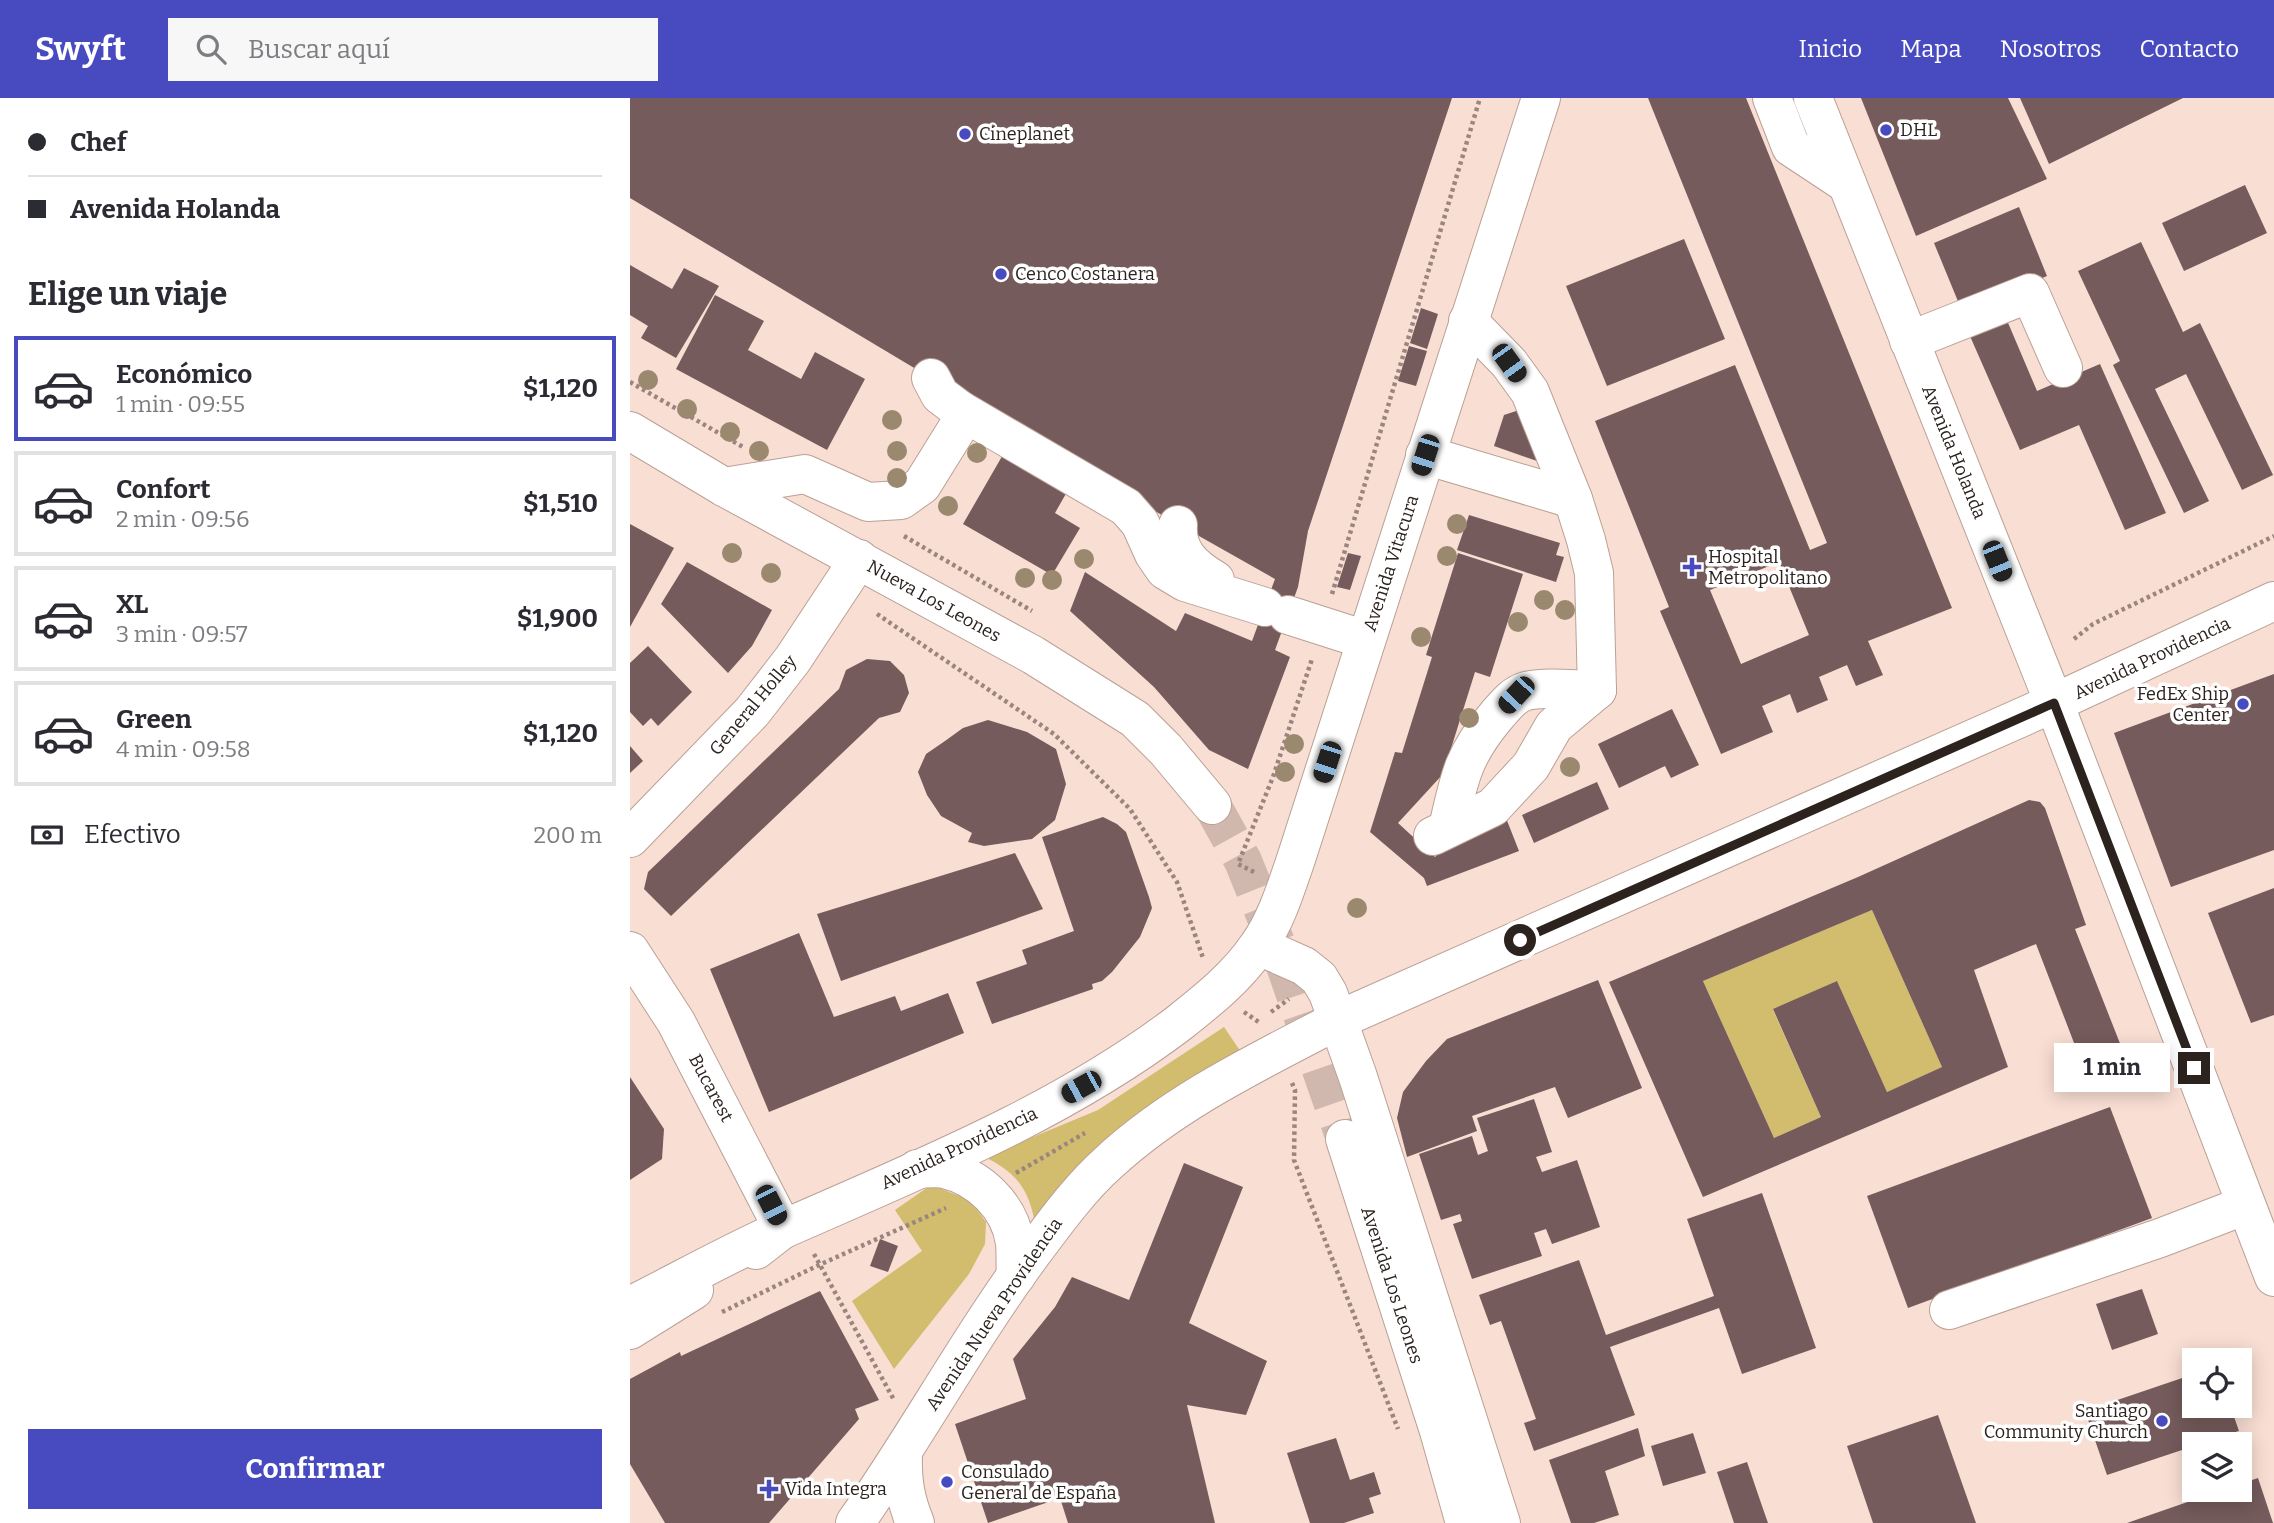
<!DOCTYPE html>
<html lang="es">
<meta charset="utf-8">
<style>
:root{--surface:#fff;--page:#f7f7f7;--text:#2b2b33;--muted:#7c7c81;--line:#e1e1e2;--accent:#484bc0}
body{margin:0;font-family:Bitter,serif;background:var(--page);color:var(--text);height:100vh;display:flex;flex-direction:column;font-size:26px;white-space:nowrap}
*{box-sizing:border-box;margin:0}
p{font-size:23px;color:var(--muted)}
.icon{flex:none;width:38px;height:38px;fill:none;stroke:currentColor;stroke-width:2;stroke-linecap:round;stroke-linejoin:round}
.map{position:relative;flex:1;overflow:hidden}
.drawer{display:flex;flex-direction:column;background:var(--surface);width:630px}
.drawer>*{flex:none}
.top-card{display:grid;align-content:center;height:154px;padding:0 28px;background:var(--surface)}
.buttons{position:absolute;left:1552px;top:1250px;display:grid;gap:14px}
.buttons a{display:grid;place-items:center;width:70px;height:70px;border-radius:0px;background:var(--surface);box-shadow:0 4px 18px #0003;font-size:35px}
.end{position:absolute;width:32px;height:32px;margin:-16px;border:9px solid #2c221e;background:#fff;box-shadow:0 0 0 4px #fff}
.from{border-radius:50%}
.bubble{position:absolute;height:49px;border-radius:0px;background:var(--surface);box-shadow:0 4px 18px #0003;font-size:23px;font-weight:700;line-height:49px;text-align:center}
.car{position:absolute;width:21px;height:42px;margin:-21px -10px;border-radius:9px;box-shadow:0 0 5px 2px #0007;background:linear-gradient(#222 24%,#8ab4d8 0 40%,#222 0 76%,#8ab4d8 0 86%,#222 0)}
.top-card b{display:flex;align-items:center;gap:24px;height:66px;font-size:26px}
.top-card b+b{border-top:2px solid var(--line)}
.top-card i{width:18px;height:18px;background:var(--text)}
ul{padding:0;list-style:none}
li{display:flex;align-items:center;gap:21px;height:105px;margin:0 14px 10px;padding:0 14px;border:4px solid var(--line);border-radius:0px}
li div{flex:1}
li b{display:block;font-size:26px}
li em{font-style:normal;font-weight:700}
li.current{border-color:var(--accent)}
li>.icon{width:63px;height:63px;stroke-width:1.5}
h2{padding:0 28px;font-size:32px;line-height:84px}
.pay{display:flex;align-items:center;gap:18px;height:77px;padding:0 28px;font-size:26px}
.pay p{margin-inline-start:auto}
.primary-button{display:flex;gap:14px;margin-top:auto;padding:14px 28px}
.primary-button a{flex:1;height:80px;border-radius:0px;background:var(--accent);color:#fff;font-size:28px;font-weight:700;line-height:80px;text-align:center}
header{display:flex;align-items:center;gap:42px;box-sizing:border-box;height:98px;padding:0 35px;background:var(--accent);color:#fff}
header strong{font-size:33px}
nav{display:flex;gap:38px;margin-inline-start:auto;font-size:24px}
.search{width:490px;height:63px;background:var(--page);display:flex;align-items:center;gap:18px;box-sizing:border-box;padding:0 24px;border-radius:0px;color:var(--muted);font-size:26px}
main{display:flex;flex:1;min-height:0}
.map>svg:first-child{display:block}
.green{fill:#d2bc6e}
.building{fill:#755b5b;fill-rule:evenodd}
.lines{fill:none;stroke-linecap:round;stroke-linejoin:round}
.major-tunnel{stroke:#d0b8af;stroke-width:38;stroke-dasharray:38 19;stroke-linecap:butt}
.minor-casing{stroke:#baa095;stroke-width:40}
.major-casing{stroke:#baa095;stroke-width:40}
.path{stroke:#9a867f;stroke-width:4.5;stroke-dasharray:3.5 3.5;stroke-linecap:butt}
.minor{stroke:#fff;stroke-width:38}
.major{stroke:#fff;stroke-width:38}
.tree{fill:#9a886f}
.route{stroke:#2c221e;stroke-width:9}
.poi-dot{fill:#484bc0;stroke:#fff;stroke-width:2.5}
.labels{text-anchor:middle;stroke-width:7;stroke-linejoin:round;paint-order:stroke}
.poi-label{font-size:18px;fill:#2c221e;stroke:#fff;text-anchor:start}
.street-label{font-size:18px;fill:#2c221e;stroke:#fff}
</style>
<header>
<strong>Swyft</strong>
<div class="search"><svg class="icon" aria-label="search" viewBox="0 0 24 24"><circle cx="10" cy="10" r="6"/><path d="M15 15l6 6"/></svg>Buscar aquí</div>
<nav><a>Inicio</a><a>Mapa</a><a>Nosotros</a><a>Contacto</a></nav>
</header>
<main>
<section class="drawer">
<div class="top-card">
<b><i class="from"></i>Chef</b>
<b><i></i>Avenida Holanda</b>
</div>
<h2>Elige un viaje</h2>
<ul>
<li class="current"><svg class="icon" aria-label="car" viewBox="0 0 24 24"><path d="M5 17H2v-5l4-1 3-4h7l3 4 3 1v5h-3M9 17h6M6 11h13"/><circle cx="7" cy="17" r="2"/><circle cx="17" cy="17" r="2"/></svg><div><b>Económico</b><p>1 min · 09:55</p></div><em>$1,120</em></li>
<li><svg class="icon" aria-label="car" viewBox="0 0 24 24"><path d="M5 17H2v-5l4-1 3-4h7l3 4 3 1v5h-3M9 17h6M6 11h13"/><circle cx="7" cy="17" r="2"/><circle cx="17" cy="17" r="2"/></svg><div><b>Confort</b><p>2 min · 09:56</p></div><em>$1,510</em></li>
<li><svg class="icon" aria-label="car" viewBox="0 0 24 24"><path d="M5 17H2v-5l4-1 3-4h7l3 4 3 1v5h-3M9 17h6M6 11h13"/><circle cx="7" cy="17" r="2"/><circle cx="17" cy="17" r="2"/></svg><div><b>XL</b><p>3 min · 09:57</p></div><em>$1,900</em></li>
<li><svg class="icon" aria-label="car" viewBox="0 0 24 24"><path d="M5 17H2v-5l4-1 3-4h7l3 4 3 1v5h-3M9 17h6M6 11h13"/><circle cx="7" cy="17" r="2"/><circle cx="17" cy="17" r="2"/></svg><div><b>Green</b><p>4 min · 09:58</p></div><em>$1,120</em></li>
</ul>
<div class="pay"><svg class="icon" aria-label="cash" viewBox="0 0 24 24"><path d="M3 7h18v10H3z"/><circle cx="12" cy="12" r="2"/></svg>Efectivo<p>200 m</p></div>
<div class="primary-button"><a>Confirmar</a></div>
</section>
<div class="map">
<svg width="1644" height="1425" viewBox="0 0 1644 1425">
<rect width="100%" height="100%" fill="#f9ded3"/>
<!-- green -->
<g class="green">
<path d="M1242 812 1312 969 1257 994 1207 883 1143 912 1191 1019 1144 1040 1073 883Z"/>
<path d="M594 929 611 954 407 1135C400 1095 392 1078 355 1059L468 1012Z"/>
<path d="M301 1087 340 1102 356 1124 355 1146 339 1176 264 1271 222 1203 292 1153 265 1112Z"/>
</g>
<!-- building -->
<g class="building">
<path d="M0 0H822L678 433 668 489 645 552 660 559 618 671 579 652 524 589 440 513 455 474 546 533 555 515 622 543 645 481 500 399 0 100Z"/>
<path d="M1018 0H1116L1322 510 1238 543 1253 577 1226 588 1217 567 1189 579 1198 602 1167 615 1160 596 1132 608 1143 634 1091 656 1030 513 1039 509 965 323 1105 267 1180 452 1197 445ZM1149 464 1179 537 1111 566 1080 492Z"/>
<path d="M1231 0H1378L1417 81 1286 138Z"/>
<path d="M1390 0H1553L1419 66Z"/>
<path d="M1615 87 1637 135 1554 173 1532 125Z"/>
<path d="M1389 109 1417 178 1332 213 1304 145Z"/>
<path d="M1054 141 1095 241 977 288 936 188Z"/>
<path d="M1511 144 1553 234 1570 225 1643 377 1612 392 1556 276 1525 291 1579 403 1554 415 1483 267 1490 263 1448 173Z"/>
<path d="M0 167 42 191 54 170 89 188 46 260 11 240 18 228 0 217Z"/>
<path d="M85 197 134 223 118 252 171 281 185 254 235 281 197 352 46 271Z"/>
<path d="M791 210 808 216 797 251 780 245Z"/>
<path d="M1373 213 1407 293 1470 266 1536 415 1495 432 1449 327 1390 352 1336 229Z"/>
<path d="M779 248 797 253 786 288 768 283Z"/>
<path d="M898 309 907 363 864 348 874 317Z"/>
<path d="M378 348 442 385 425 415 450 430 422 477 333 426Z"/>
<path d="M839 417 930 445 926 457 934 459 926 484 827 452Z"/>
<path d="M0 426 44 450 0 529Z"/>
<path d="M718 455 731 458 720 492 707 489Z"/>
<path d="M828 455 893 476 860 579 845 574 813 676 768 725 805 759 830 732 874 715 889 753 797 788 794 780 740 734 765 654 772 655 802 559 796 557Z"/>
<path d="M57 464 142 512 122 548 98 575 31 506Z"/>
<path d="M18 548 62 594 28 628 21 620 13 628 0 614V565Z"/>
<path d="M237 561 260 563 274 577 279 595 270 614 249 620 41 818 14 791 18 774 209 591 216 572Z"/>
<path d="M1644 576V752L1541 789 1484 635Z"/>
<path d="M1042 611 1069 667 1041 680 1035 668 989 690 968 646Z"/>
<path d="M358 622 397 634 426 651 436 686 425 722 402 741 354 748 338 744 342 735 311 718 297 697 288 674 296 656 315 643 333 630Z"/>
<path d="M0 648 13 663 0 675Z"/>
<path d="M967 684 979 711 904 745 892 717Z"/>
<path d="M1399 702 1410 704 1415 710 1456 827 1445 831 1491 948 1451 963 1406 846 1344 872 1378 969 1073 1099 979 884 1228 779ZM1242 812 1312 969 1257 994 1207 883 1143 911 1191 1019 1144 1040 1073 883Z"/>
<path d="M473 719 487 726 496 734 519 799 522 810 510 839 482 874 472 883 462 886 463 891 362 926 346 884 397 866 392 852 444 833 412 739Z"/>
<path d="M385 755 413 811 211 883 187 816Z"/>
<path d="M1644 790V917L1621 925 1578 815Z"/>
<path d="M169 835 204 919 265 898 271 913 318 895 334 935 139 1014 80 871Z"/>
<path d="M968 882 1012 990 938 1020 925 989 842 1018 847 1033 777 1059 767 1020 773 994 796 963 817 941Z"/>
<path d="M0 979 34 1031 32 1061 0 1082Z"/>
<path d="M904 1001 922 1054 906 1059 912 1074 947 1062 970 1129 922 1146 916 1131 904 1135 912 1158 842 1181 823 1126 832 1123 830 1116 811 1122 789 1056 842 1038 848 1057 858 1053 847 1020Z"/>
<path d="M1480 1009 1522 1120 1278 1210 1237 1098Z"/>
<path d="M554 1065 613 1089 559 1225 637 1263 616 1317 557 1307 585 1425H438L430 1400 358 1425 325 1326 396 1301 383 1261 425 1209 442 1179 499 1202Z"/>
<path d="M1132 1095 1186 1250 1112 1276 1089 1210 980 1249 1005 1317 904 1353 894 1325 906 1321 871 1223 860 1227 849 1197 949 1162 976 1237 1084 1198 1057 1121Z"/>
<path d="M250 1141 268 1148 258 1174 240 1168Z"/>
<path d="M1512 1191 1528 1236 1482 1252 1466 1206Z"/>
<path d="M190 1193 249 1302 225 1311 229 1321 139 1425H35L0 1366V1281L50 1254 51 1258Z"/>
<path d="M1564 1276V1307H1600L1609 1333 1564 1346V1348L1477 1377 1455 1313Z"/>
<path d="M1308 1317 1346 1425H1243L1217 1348Z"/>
<path d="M1008 1330 1015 1358 975 1373 989 1417 964 1425H941L919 1362Z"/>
<path d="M1063 1335 1076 1375 1033 1388 1021 1348Z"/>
<path d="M706 1340 720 1382 744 1374 751 1396 739 1400 744 1415 714 1425H680L657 1355Z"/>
<path d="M1117 1364 1131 1405 1138 1425H1104L1087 1374Z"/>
<path d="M1628 1380 1643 1425H1497L1595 1391H1610V1386Z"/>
</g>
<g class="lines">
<!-- major-tunnel -->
<path class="major-tunnel" d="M582 707 613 763 653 862 715 1041"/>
<defs>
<g id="minor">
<path d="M1142 0 1161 49 1217 86"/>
<path d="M1183 0 1424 605 1644 1179"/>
<path d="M838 223 879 265 900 294 943 401 956 442 964 475 967 592"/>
<path d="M1279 243 1400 195 1433 270"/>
<path d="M330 312 496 409 510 425 524 456 535 472 555 484 635 509"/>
<path d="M795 357 943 401"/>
<path d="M94 389 175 376 238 404 271 402 292 387 333 321 330 312 310 297 301 280"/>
<path d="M548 427C546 454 563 469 585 482"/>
<path d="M658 517 736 542"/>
<path d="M818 730C829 680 833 657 867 617 876 607 883 597 896 593 918 588 945 592 967 592"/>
<path d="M803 738 863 709 901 668 924 628 967 592"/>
<path d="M0 740 122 614 163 561 229 461"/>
<path d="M0 853 46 924 153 1131 126 1152"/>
<path d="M1319 1212 1530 1140 1616 1107"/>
<path d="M0 1232 64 1192"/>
</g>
<g id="major">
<path d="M0 333 94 389 403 557 505 621 536 652 582 707"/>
<path d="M629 848 674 868 689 880 698 895 728 979 871 1425"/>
<path d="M715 1041 809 1333 835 1425"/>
<path d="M287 1071C295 1071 305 1069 314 1071 349 1079 380 1108 385 1145 386 1156 385 1167 386 1178"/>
<path d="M0 1208C52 1182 103 1153 156 1130 290 1071 432 1014 549 925 578 902 607 879 628 848 646 823 656 790 666 761L911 0"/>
<path d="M273 1356C272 1381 275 1401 285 1425"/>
<path d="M225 1425C286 1338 337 1244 400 1158 424 1126 448 1092 478 1065 545 1003 628 964 708 922L1424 605 1644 503"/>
</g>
</defs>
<!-- minor casing -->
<use href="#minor" class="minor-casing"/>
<!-- major casing -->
<use href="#major" class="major-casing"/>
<!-- path -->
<g class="path">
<path d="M0 284 113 349"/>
<path d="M274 438 402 513"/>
<path d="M702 496 850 0"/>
<path d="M247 516 424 636 500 711 547 784 573 860"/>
<path d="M1444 541 1463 526 1644 438"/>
<path d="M624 774 608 766 643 679 682 561"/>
<path d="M614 914 630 925"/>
<path d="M641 914 659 901"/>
<path d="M662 985 665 992 664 1062 768 1331"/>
<path d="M386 1075 455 1035"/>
<path d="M184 1156 264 1302"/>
<path d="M92 1214 189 1167 316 1110"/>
</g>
<!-- minor -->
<use href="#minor" class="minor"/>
<!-- major -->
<use href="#major" class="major"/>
</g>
<!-- trees -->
<g class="tree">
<circle cx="18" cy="282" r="10"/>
<circle cx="57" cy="311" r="10"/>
<circle cx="262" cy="322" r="10"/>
<circle cx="100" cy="334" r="10"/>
<circle cx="129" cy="353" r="10"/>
<circle cx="267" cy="353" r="10"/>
<circle cx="347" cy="355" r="10"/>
<circle cx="267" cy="380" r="10"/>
<circle cx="318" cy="408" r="10"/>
<circle cx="827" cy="426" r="10"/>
<circle cx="102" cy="455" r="10"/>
<circle cx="817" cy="458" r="10"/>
<circle cx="454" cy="461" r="10"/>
<circle cx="141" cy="475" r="10"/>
<circle cx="395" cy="480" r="10"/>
<circle cx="422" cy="482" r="10"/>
<circle cx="914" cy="502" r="10"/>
<circle cx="935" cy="512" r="10"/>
<circle cx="888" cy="524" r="10"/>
<circle cx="791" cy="539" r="10"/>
<circle cx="839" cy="620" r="10"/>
<circle cx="664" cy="646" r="10"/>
<circle cx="940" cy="669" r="10"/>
<circle cx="655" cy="674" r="10"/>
<circle cx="727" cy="810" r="10"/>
</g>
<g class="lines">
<!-- route -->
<path class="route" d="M890 842 1424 605 1564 970"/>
</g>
<!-- markers -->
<g class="poi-dot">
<circle cx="1256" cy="32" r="7"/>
<circle cx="335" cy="36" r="7"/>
<circle cx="371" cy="176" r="7"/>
<path d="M1058.5 458.5h7v7h7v7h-7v7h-7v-7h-7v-7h7z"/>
<circle cx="1613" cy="606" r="7"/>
<circle cx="1532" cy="1323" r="7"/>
<circle cx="317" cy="1384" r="7"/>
<path d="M135.5 1380.5h7v7h7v7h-7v7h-7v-7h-7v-7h7z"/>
</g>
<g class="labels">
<!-- poi labels -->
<g class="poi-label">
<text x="1270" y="38">DHL</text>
<text x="349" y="42">Cineplanet</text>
<text x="385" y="182">Cenco Costanera</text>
<text x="1078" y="465">Hospital<tspan x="1078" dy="21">Metropolitano</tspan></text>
<text x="1599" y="602" text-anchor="end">FedEx Ship<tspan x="1599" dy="21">Center</tspan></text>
<text x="1518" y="1319" text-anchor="end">Santiago<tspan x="1518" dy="21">Community Church</tspan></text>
<text x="331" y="1380">Consulado<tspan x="331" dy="21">General de España</tspan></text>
<text x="155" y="1397">Vida Integra</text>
</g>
<!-- street labels -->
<g class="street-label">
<text transform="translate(1324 354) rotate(68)" y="6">Avenida Holanda</text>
<text transform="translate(761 465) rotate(-72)" y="6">Avenida Vitacura</text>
<text transform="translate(304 503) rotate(29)" y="6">Nueva Los Leones</text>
<text transform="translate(1522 560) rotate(-25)" y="6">Avenida Providencia</text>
<text transform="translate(123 607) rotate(-50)" y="6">General Holley</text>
<text transform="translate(81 990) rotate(62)" y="6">Bucarest</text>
<text transform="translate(329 1050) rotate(-25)" y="6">Avenida Providencia</text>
<text transform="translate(762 1187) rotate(72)" y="6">Avenida Los Leones</text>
<text transform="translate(364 1216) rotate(-56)" y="6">Avenida Nueva Providencia</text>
</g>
</g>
</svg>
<div class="buttons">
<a><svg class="icon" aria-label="locate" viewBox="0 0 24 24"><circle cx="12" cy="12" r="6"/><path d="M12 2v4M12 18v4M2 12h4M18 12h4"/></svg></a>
<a><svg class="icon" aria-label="layers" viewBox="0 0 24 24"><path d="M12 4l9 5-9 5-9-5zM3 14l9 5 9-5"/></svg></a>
</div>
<i class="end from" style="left:890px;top:842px"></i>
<i class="end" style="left:1564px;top:970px"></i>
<div class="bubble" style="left:1424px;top:945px;width:116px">1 min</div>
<i class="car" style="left:879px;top:265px;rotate:144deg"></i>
<i class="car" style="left:795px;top:357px;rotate:198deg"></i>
<i class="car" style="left:1367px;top:463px;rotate:158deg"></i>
<i class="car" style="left:886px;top:597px;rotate:223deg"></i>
<i class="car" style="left:697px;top:664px;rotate:198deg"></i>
<i class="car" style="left:451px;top:989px;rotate:241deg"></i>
<i class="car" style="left:141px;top:1107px;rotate:153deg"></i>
</div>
</main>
